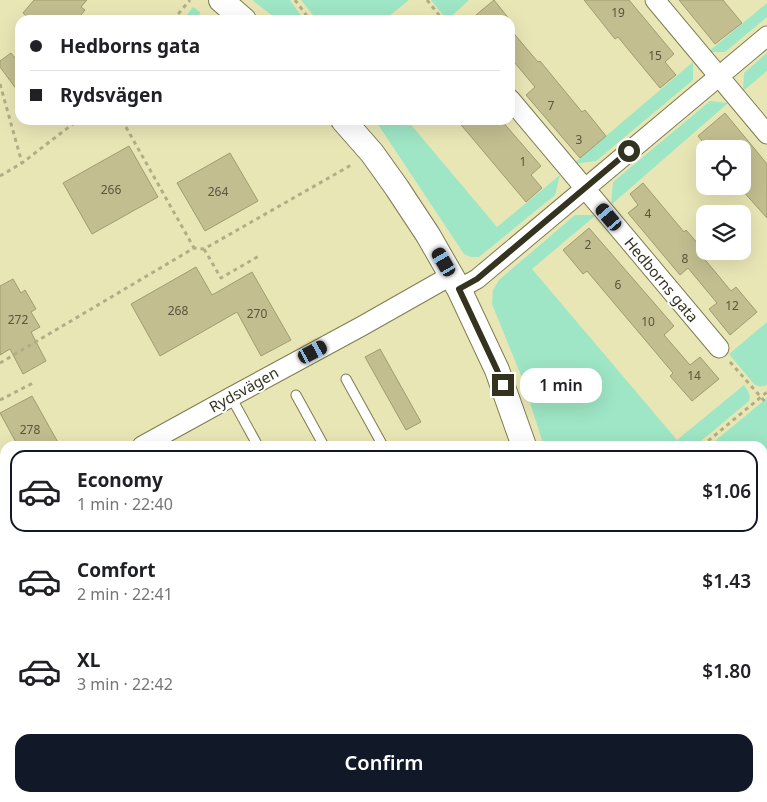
<!DOCTYPE html>
<meta charset="utf-8">
<style>
:root{--surface:#fff;--page:#f2f2f2;--text:#202124;--muted:#757577;--line:#e0e0e0;--accent:#111827}
body{margin:0;font-family:"Noto Sans",sans-serif;background:var(--page);color:var(--text);height:100vh;display:flex;flex-direction:column;font-size:19px;white-space:nowrap}
*{box-sizing:border-box;margin:0}
p{font-size:16px;color:var(--muted)}
.icon{flex:none;width:28px;height:28px;fill:none;stroke:currentColor;stroke-width:2;stroke-linecap:round;stroke-linejoin:round}
.map{position:relative;flex:1;overflow:hidden}
.sheet{position:absolute;left:0px;top:441px;width:768px;height:361px;display:flex;flex-direction:column;background:var(--surface);border-radius:15px 15px 0 0;box-shadow:0 5px 20px #0002}
.sheet>*{flex:none}
.top-card{position:absolute;left:15px;top:15px;width:500px;height:110px;border-radius:15px;box-shadow:0 5px 20px #0002;display:grid;align-content:center;height:110px;padding:0 15px;background:var(--surface)}
.buttons{position:absolute;left:696px;top:140px;display:grid;gap:10px}
.buttons a{display:grid;place-items:center;width:55px;height:55px;border-radius:10px;background:var(--surface);box-shadow:0 5px 20px #0002;font-size:25px}
.end{position:absolute;width:22px;height:22px;margin:-11px;border:6px solid #343320;background:#fff;box-shadow:0 0 0 2px #fff}
.from{border-radius:50%}
.bubble{position:absolute;height:35px;border-radius:15px;background:var(--surface);box-shadow:0 5px 20px #0002;font-size:16px;font-weight:600;line-height:35px;text-align:center}
.car{position:absolute;width:15px;height:30px;margin:-15px -8px;border-radius:6px;box-shadow:0 0 4px 1px #0007;background:linear-gradient(#222 24%,#8ab4d8 0 40%,#222 0 76%,#8ab4d8 0 86%,#222 0)}
.top-card b{display:flex;align-items:center;gap:18px;height:48px;font-size:19px}
.top-card b+b{border-top:1px solid var(--line)}
.top-card i{width:12px;height:12px;background:var(--text)}
ul{padding:9px 0 0;list-style:none}
li{display:flex;align-items:center;gap:15px;height:82px;margin:0 10px 8px;padding:0 5px;border:2px solid transparent;border-radius:15px}
li div{flex:1}
li b{display:block;font-size:19px}
li em{font-style:normal;font-weight:600}
li.on{border-color:var(--accent)}
li>.icon{width:45px;height:45px;stroke-width:1.5}
.primary-button{display:flex;gap:10px;margin-top:auto;padding:10px 15px}
.primary-button a{flex:1;height:58px;border-radius:15px;background:var(--accent);color:#fff;font-size:20px;font-weight:600;line-height:58px;text-align:center}
.map>svg:first-child{display:block}
.green{fill:#9ee6c5}
.building{fill:#c2be90;stroke:#9f9c6f}
.lines{fill:none;stroke-linecap:round;stroke-linejoin:round}
.service-casing{stroke:#7f7c50;stroke-width:11}
.minor-casing{stroke:#7f7c50;stroke-width:21}
.tertiary-casing{stroke:#7f7c50;stroke-width:26}
.path{stroke:#b1ae87;stroke-width:3;stroke-dasharray:4 4;stroke-linecap:butt}
.service{stroke:#fff;stroke-width:9}
.minor{stroke:#fff;stroke-width:19}
.tertiary{stroke:#fff;stroke-width:24}
.route{stroke:#343320;stroke-width:6}
.labels{text-anchor:middle;stroke-width:4;stroke-linejoin:round;paint-order:stroke}
.number-label{font-size:12px;fill:#58563c}
.street-label{font-size:15px;fill:#343320;stroke:#fff}
</style>
<div class="map">
<svg width="767" height="802" viewBox="0 0 767 802">
<rect width="100%" height="100%" fill="#e9e6b6"/>
<!-- green -->
<g class="green">
<path d="M252 0H290L304 20H278Z"/>
<path d="M301 0H409L384 20H317Z"/>
<path d="M431 0H469L447 20Z"/>
<path d="M767 3V17L725 52H708Z"/>
<path d="M193 7 200 12 199 20H186V16Z"/>
<path d="M767 53V71L743 91 744 73Z"/>
<path d="M693 62V80L596 161 573 164Z"/>
<path d="M710 101 728 103 611 205 613 182Z"/>
<path d="M375 120H407L497 227 560 175 555 195 479 257H471L464 254Z"/>
<path d="M575 215H596L532 269 677 440 744 385C748 391 751 394 749 401L695 446H544L522 378 492 304 493 290 499 280Z"/>
<path d="M767 322V385C761 387 759 387 754 384L729 354Z"/>
<path d="M767 398V651L762 624V446H709Z"/>
<path d="M767 701V802H710L708 798H762V703Z"/>
</g>
<!-- building -->
<g class="building">
<path d="M34 0H87L81 7 85 10 77 20H31L23 13Z"/>
<path d="M494 0 510 20H470Z"/>
<path d="M584 0H629L674 54 665 62 676 75 660 88 618 37 615 39Z"/>
<path d="M679 0H723L742 23 715 44Z"/>
<path d="M510 29 538 62 540 61 582 112 585 110 606 136 580 158 526 95 535 87 510 57Z"/>
<path d="M11 53 20 64V94L0 67V61Z"/>
<path d="M725 113 767 164V218L742 190V149H709L698 136Z"/>
<path d="M457 120H501L541 166 531 175 542 188 526 202Z"/>
<path d="M129 146 158 197 92 234 63 183Z"/>
<path d="M230 153 258 201 205 231 177 183Z"/>
<path d="M643 183 684 232 686 230 706 253 702 256 731 291 736 287 757 312 730 335 709 309 717 303 688 268 680 275 628 213 638 205 630 194Z"/>
<path d="M589 228 674 326 664 335 690 365 700 357 719 379 692 401 670 376 673 373 587 271 583 274 563 250Z"/>
<path d="M196 267 212 295 252 272 291 340 261 356 237 312 160 356 131 304Z"/>
<path d="M13 279 21 293 25 290 36 309 31 312 40 327 31 332 46 361 23 374 10 349 0 355V286Z"/>
<path d="M380 349 421 422 406 430 365 357Z"/>
<path d="M32 396 60 446H18L0 413Z"/>
</g>
<g class="lines">
<defs>
<g id="service">
<path d="M346 379 383 446"/>
<path d="M296 395 324 446"/>
<path d="M231 397 258 446"/>
<path d="M674 798V802"/>
</g>
<g id="minor">
<path d="M655 0 767 134"/>
<path d="M510 99 719 348"/>
<path d="M459 289 477 279 767 36"/>
<path d="M142 446 231 397 362 326 452 275"/>
<path d="M0 527 5 524"/>
</g>
<g id="tertiary">
<path d="M221 0 244 20"/>
<path d="M343 120 372 153 397 188 428 235 459 289 497 370 524 446"/>
<path d="M562 802V798"/>
</g>
</defs>
<!-- service casing -->
<use href="#service" class="service-casing"/>
<!-- minor casing -->
<use href="#minor" class="minor-casing"/>
<!-- tertiary casing -->
<use href="#tertiary" class="tertiary-casing"/>
<!-- path -->
<g class="path">
<path d="M295 0 310 20"/>
<path d="M427 0 443 20"/>
<path d="M266 16 271 20"/>
<path d="M173 20 190 0"/>
<path d="M0 84 22 163"/>
<path d="M122 120 194 248"/>
<path d="M0 176 22 163 78 120"/>
<path d="M204 249 221 278 259 256"/>
<path d="M730 362 767 404"/>
<path d="M0 363 194 248 204 249 353 164"/>
<path d="M0 400 35 382"/>
<path d="M702 446 767 392"/>
<path d="M762 510 767 514"/>
<path d="M0 602 5 611"/>
<path d="M3 664 5 663"/>
<path d="M0 683 5 679"/>
<path d="M0 778 5 782"/>
<path d="M21 798 24 802"/>
<path d="M122 798 123 802"/>
<path d="M260 798 263 802"/>
<path d="M376 798 378 802"/>
<path d="M172 802 180 798"/>
</g>
<!-- service -->
<use href="#service" class="service"/>
<!-- minor -->
<use href="#minor" class="minor"/>
<!-- tertiary -->
<use href="#tertiary" class="tertiary"/>
</g>
<g class="lines">
<!-- route -->
<path class="route" d="M503 385 497 370 459 289 477 279 629 151"/>
</g>
<g class="labels">
<!-- number labels -->
<g class="number-label">
<text x="618" y="17">19</text>
<text x="655" y="60">15</text>
<text x="551" y="110">7</text>
<text x="579" y="144">3</text>
<text x="523" y="166">1</text>
<text x="111" y="194">266</text>
<text x="218" y="196">264</text>
<text x="648" y="218">4</text>
<text x="588" y="249">2</text>
<text x="685" y="263">8</text>
<text x="618" y="289">6</text>
<text x="732" y="310">12</text>
<text x="178" y="315">268</text>
<text x="257" y="318">270</text>
<text x="18" y="324">272</text>
<text x="648" y="326">10</text>
<text x="694" y="380">14</text>
<text x="30" y="434">278</text>
</g>
<!-- street labels -->
<g class="street-label">
<text transform="translate(661 280) rotate(50)" y="5">Hedborns gata</text>
<text transform="translate(244 390) rotate(-29)" y="5">Rydsvägen</text>
</g>
</g>
</svg>
<div class="buttons">
<a><svg class="icon" aria-label="locate" viewBox="0 0 24 24"><circle cx="12" cy="12" r="6"/><path d="M12 2v4M12 18v4M2 12h4M18 12h4"/></svg></a>
<a><svg class="icon" aria-label="layers" viewBox="0 0 24 24"><path d="M12 4l9 5-9 5-9-5zM3 14l9 5 9-5"/></svg></a>
</div>
<i class="end from" style="left:629px;top:151px"></i>
<i class="end" style="left:503px;top:385px"></i>
<div class="bubble" style="left:520px;top:368px;width:82px">1 min</div>
<i class="car" style="left:609px;top:217px;rotate:320deg"></i>
<i class="car" style="left:444px;top:262px;rotate:330deg"></i>
<i class="car" style="left:313px;top:352px;rotate:62deg"></i>
<div class="top-card">
<b><i class="from"></i>Hedborns gata</b>
<b><i></i>Rydsvägen</b>
</div>
<section class="sheet">
<ul>
<li class="on"><svg class="icon" aria-label="car" viewBox="0 0 24 24"><path d="M5 17H2v-5l4-1 3-4h7l3 4 3 1v5h-3M9 17h6M6 11h13"/><circle cx="7" cy="17" r="2"/><circle cx="17" cy="17" r="2"/></svg><div><b>Economy</b><p>1 min · 22:40</p></div><em>$1.06</em></li>
<li><svg class="icon" aria-label="car" viewBox="0 0 24 24"><path d="M5 17H2v-5l4-1 3-4h7l3 4 3 1v5h-3M9 17h6M6 11h13"/><circle cx="7" cy="17" r="2"/><circle cx="17" cy="17" r="2"/></svg><div><b>Comfort</b><p>2 min · 22:41</p></div><em>$1.43</em></li>
<li><svg class="icon" aria-label="car" viewBox="0 0 24 24"><path d="M5 17H2v-5l4-1 3-4h7l3 4 3 1v5h-3M9 17h6M6 11h13"/><circle cx="7" cy="17" r="2"/><circle cx="17" cy="17" r="2"/></svg><div><b>XL</b><p>3 min · 22:42</p></div><em>$1.80</em></li>
</ul>
<div class="primary-button"><a>Confirm</a></div>
</section>
</div>
